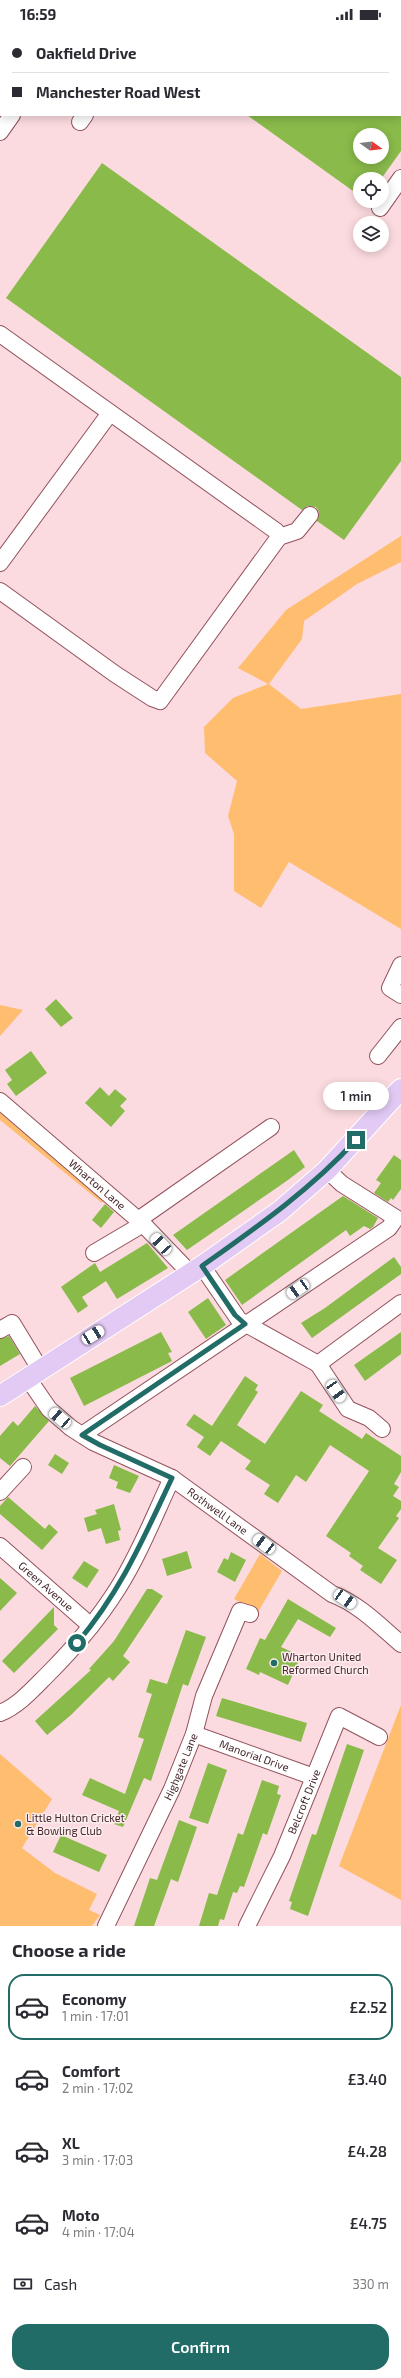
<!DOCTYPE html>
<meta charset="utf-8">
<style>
:root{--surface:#fff;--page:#f2f2f3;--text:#2b2b33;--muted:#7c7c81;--line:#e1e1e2;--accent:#226c68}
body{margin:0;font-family:"Exo 2",sans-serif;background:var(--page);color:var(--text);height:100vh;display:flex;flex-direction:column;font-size:15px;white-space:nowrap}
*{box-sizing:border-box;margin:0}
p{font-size:13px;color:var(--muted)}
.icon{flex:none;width:22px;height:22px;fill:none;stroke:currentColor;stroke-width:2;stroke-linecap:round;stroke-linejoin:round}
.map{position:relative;height:1898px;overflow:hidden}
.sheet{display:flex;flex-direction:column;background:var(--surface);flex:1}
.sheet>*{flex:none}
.banner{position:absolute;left:0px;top:0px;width:401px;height:88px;box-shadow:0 2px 10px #0003;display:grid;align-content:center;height:88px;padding:0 12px;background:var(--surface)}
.needle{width:26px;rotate:105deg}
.controls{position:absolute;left:353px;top:100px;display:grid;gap:8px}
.controls a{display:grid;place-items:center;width:36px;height:36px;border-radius:50%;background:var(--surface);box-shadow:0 2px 10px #0003;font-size:20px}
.end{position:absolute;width:18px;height:18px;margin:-9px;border:5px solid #226c68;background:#fff;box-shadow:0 0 0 2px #fff}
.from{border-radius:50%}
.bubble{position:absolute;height:28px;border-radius:14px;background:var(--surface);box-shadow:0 2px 10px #0003;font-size:13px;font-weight:600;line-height:28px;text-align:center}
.car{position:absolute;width:12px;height:24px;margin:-12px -6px;border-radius:5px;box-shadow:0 0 3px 1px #0007;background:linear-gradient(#fff 24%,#345 0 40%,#fff 0 76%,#345 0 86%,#fff 0)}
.banner b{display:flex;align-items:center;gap:14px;height:38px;font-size:15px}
.banner b+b{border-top:1px solid var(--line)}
.banner i{width:10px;height:10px;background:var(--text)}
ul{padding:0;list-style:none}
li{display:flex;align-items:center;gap:12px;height:66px;margin:0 8px 6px;padding:0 4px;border:2px solid transparent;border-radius:16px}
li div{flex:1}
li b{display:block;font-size:15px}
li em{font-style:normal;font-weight:600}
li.active{border-color:var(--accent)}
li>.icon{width:36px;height:36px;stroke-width:1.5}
h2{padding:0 12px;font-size:18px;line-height:48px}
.pay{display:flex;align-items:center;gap:10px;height:44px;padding:0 12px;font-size:15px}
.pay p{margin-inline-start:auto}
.button{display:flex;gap:8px;margin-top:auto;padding:8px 12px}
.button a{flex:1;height:46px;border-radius:16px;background:var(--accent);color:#fff;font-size:16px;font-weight:600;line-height:46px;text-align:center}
.status{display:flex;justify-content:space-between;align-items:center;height:28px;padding:0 20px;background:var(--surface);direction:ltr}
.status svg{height:11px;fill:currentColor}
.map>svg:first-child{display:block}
.green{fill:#ffbd70}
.building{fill:#89ba4a;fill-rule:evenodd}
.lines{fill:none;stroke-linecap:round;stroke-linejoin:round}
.minor-casing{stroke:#92515c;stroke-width:18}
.major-casing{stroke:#fff;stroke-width:22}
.minor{stroke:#fff;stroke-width:16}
.major{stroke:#e2caf4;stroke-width:20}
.route{stroke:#226c68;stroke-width:5}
.poi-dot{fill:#226c68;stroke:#fdedef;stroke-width:1.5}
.labels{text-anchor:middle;stroke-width:3;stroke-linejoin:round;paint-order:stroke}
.street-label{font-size:11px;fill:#43272b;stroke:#fdedef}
.poi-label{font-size:11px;fill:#43272b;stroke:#fdedef;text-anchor:start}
</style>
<div class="status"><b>16:59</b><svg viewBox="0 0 49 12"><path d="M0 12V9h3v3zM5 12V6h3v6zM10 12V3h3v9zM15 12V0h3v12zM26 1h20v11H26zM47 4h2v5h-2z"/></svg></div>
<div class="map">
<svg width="401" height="1898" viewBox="0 0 401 1898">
<rect width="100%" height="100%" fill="#fbdbdf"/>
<!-- green -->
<g class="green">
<path d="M401 508V534L357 556 304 593 302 611 269 656 301 681 401 666V901L289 834 261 880 234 863V806L228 788 237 753 205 725 204 699 233 670 268 656 238 640 286 582Z"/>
<path d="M0 977 23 982 0 1008Z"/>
<path d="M0 1080 104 1172 102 1175 0 1092Z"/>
<path d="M260 1526 282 1543 258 1584 234 1571Z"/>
<path d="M401 1677V1872L339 1838Z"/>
<path d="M0 1726 52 1771 22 1820 55 1845 97 1866 89 1882 100 1887 92 1898H0Z"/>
</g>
<!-- building -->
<g class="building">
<path d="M247 87H401V123L381 151H360V168ZM360 107H382V129H360Z"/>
<path d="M102 135 401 349V433L344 512 317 493 319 484 316 479 307 478 302 482 6 270Z"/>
<path d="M56 971 73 990 61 999 45 981Z"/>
<path d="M31 1023 47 1045 16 1068 7 1056 12 1052 5 1042Z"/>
<path d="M100 1059 109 1068 115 1061 127 1071 120 1078 125 1083 111 1099 85 1075Z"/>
<path d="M294 1122 305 1139 288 1152 187 1222 173 1207Z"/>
<path d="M394 1127 401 1132V1161L393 1172 391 1170 388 1174 374 1165 381 1155 376 1152Z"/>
<path d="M343 1168 378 1190 373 1199 370 1201 364 1198 350 1208 346 1202 242 1277 225 1252Z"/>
<path d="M105 1176 114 1184 101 1200 92 1192Z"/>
<path d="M147 1215 168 1240 117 1271 106 1253 82 1269 88 1278 78 1285 61 1259 95 1235 100 1244Z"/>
<path d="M394 1229 401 1239V1246L312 1310 301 1295 325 1280Z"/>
<path d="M208 1270 226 1297 206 1311 188 1284Z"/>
<path d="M161 1304 172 1324 168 1325 172 1333 84 1378 70 1350Z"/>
<path d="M401 1304V1326L365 1353 354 1337Z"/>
<path d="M9 1308 20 1326 0 1338V1311Z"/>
<path d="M245 1348 258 1357 255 1362 258 1364 237 1397 265 1416 301 1363 323 1377 319 1383 362 1411 366 1405 401 1428V1444L394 1456 399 1459 393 1468 401 1473V1481L396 1488 399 1490 378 1520 397 1532 381 1556 360 1542 363 1538 349 1528 351 1525 326 1508 369 1443 330 1417 306 1454 296 1447 278 1475 264 1466 270 1457 245 1441 251 1433 221 1413 210 1428 197 1419 204 1409 186 1397 194 1386 212 1398Z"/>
<path d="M35 1378 49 1393 10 1438 0 1430V1408L13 1393 18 1398Z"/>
<path d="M55 1426 69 1435 62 1446 48 1437Z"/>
<path d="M114 1437 139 1448 130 1465 116 1460 118 1454 109 1450Z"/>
<path d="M8 1469 45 1501 49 1496 58 1504 42 1522 0 1486V1478Z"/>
<path d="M114 1476 121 1502 118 1503 120 1512 106 1516 101 1500 88 1504 84 1490 97 1486 95 1482Z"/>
<path d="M187 1523 192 1540 167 1548 162 1531Z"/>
<path d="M231 1524 246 1532 235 1554 217 1544 224 1530 228 1532Z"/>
<path d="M84 1533 99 1542 87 1560 72 1550Z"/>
<path d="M0 1550 17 1565 0 1583Z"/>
<path d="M147 1561H152L163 1568 123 1628 130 1634 113 1653 109 1649 71 1687 47 1707 35 1693 91 1642 89 1641 114 1613Z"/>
<path d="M288 1571 336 1600 330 1609 298 1591 281 1619 301 1628 288 1657 260 1644 259 1647 246 1641 260 1610 265 1612Z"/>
<path d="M54 1579V1597L58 1601 14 1645 2 1633Z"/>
<path d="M186 1602 206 1609 188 1658 183 1656 151 1753 144 1750 123 1799 114 1796 119 1783 82 1767 90 1750 125 1766 144 1711 138 1709 152 1666 146 1664 150 1651 167 1656Z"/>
<path d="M222 1670 307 1695 301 1714 216 1688Z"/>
<path d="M347 1716 364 1722 308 1888 290 1881 292 1874 289 1873 312 1806 316 1807Z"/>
<path d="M208 1735 227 1742 208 1796 189 1790Z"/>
<path d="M262 1752 279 1758 277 1766 281 1767 267 1807 263 1805 244 1859 240 1858 237 1865 233 1864 224 1892 220 1891 218 1898H199L209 1865 217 1867 238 1805 243 1807Z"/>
<path d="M179 1792 197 1799 178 1854 171 1851 154 1898H134L150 1850 157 1852Z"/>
<path d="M61 1807 107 1827 99 1844 53 1824Z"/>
</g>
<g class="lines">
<defs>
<g id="minor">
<path d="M74 1V0"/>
<path d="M80 94 85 87"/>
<path d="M0 104 12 87"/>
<path d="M380 180 401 150"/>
<path d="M0 306 276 503 279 509"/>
<path d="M0 535 110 385"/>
<path d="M0 563 115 646 152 670 160 673 279 509 297 503 310 487"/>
<path d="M401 937 390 960 401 967"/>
<path d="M378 1028 401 999"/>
<path id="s1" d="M0 1073 143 1196 190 1245"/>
<path d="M138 1192 271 1099"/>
<path d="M94 1225 143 1196"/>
<path d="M202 1238 239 1292 318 1336 401 1275"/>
<path d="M0 1302 12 1295 40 1341"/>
<path d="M318 1336 348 1381 369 1390 382 1401"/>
<path id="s2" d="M27 1349 49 1381 71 1400 93 1414 172 1450 332 1566C359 1576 379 1597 401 1616"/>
<path d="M82 1407 389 1200 396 1190 342 1156 327 1142"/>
<path d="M0 1464 23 1439"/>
<path id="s3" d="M0 1518 91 1598"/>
<path d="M0 1685C18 1678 33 1661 47 1647 74 1620 98 1592 118 1560 140 1525 155 1486 172 1450"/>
<path id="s4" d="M194 1706 314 1749"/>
<path id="s5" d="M106 1898 172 1761 194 1706 204 1668 240 1583 250 1586"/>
<path id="s6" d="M247 1898 282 1828 339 1688 379 1709"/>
</g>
<path id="major" d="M0 1368 202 1238 280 1183 327 1142 401 1061"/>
</defs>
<!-- minor casing -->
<use href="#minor" class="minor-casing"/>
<!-- major casing -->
<use href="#major" class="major-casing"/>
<!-- minor -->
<use href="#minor" class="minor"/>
<!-- major -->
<use href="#major" class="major"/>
</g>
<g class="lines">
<!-- route -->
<path class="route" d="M77 1615C121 1563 143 1511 172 1450L100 1417 82 1407 245 1296 235 1287 202 1238C257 1199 310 1162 356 1112"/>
</g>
<!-- markers -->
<g class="poi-dot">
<circle cx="274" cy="1635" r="4"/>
<circle cx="18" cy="1796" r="4"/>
</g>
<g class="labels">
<!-- street labels -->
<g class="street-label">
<text dy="4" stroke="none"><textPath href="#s1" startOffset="128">Wharton Lane</textPath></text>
<text dy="4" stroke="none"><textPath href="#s2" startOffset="237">Rothwell Lane</textPath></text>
<text dy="4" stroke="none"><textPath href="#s3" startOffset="61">Green Avenue</textPath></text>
<text dy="4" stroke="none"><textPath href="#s4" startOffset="64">Manorial Drive</textPath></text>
<text dy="4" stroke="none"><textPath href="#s5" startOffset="176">Highgate Lane</textPath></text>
<text dy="4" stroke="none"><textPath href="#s6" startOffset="137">Belcroft Drive</textPath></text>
</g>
<!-- poi labels -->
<g class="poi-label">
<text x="282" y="1633">Wharton United<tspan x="282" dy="13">Reformed Church</tspan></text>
<text x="26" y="1794">Little Hulton Cricket<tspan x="26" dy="13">&amp; Bowling Club</tspan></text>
</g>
</g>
</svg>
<div class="controls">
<a><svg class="needle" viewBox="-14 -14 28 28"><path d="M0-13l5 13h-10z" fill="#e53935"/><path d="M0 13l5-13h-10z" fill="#7c7c81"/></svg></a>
<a><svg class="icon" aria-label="locate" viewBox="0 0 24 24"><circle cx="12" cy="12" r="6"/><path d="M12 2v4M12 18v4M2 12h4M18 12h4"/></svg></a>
<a><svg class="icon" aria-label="layers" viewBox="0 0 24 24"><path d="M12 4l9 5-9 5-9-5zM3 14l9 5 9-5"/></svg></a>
</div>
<i class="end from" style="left:77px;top:1615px"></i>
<i class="end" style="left:356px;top:1112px"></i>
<div class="bubble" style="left:323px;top:1054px;width:66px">1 min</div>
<i class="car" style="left:161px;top:1216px;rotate:317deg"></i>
<i class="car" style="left:298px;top:1261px;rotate:236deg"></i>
<i class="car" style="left:93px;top:1307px;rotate:58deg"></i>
<i class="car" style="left:336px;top:1363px;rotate:145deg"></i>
<i class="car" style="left:60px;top:1390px;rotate:311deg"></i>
<i class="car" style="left:264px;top:1516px;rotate:307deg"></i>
<i class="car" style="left:345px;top:1571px;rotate:124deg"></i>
<div class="banner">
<b><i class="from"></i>Oakfield Drive</b>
<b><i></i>Manchester Road West</b>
</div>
</div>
<section class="sheet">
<h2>Choose a ride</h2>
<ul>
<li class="active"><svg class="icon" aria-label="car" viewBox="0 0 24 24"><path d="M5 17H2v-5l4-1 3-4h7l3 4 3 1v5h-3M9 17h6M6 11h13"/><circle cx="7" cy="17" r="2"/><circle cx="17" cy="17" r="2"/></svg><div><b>Economy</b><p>1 min · 17:01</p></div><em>£2.52</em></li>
<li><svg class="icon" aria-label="car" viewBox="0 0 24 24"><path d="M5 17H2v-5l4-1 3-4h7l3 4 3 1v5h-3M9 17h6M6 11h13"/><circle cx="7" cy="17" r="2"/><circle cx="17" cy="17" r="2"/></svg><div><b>Comfort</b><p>2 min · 17:02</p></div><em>£3.40</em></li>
<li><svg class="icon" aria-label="car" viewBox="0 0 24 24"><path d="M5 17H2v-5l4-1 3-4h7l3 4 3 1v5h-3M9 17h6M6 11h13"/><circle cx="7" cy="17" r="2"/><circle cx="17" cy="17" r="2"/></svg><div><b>XL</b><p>3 min · 17:03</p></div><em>£4.28</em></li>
<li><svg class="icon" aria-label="car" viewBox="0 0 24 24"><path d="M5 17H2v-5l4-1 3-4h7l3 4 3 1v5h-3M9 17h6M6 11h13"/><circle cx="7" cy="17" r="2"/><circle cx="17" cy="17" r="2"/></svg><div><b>Moto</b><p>4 min · 17:04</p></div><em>£4.75</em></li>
</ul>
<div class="pay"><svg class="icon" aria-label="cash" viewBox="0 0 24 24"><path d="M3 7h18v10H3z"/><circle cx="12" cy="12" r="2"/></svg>Cash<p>330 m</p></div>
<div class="button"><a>Confirm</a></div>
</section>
